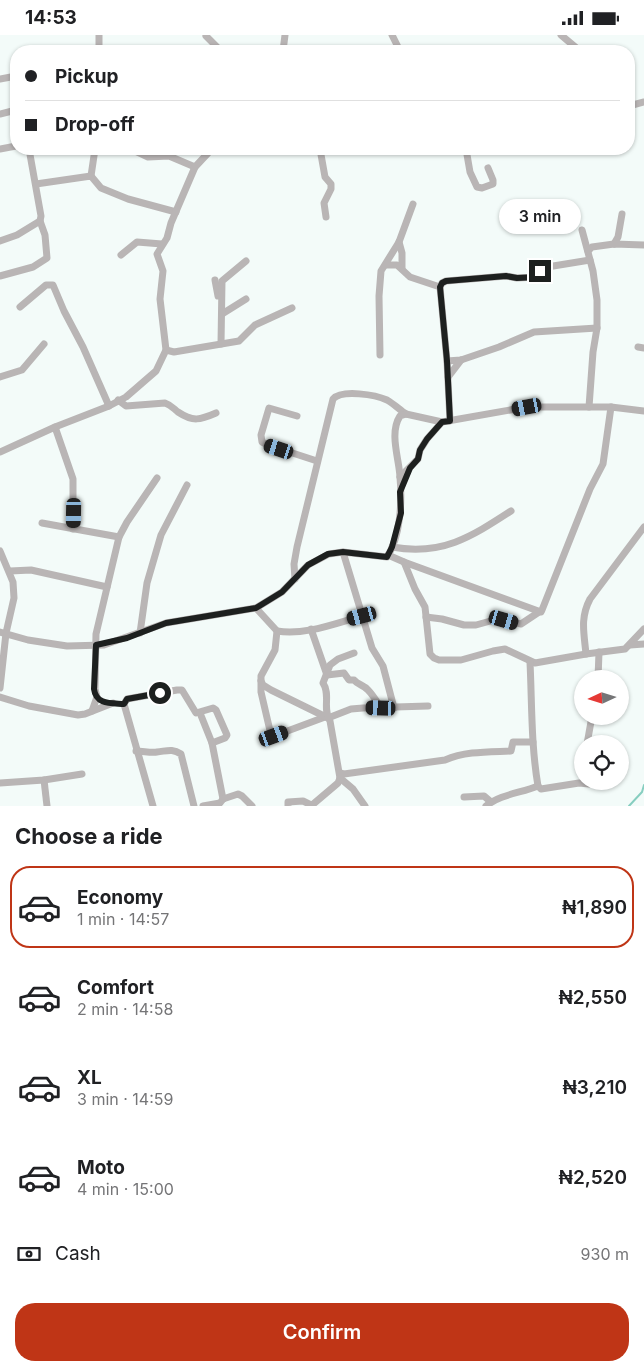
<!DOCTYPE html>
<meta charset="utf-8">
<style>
:root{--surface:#fff;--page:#f6f6f6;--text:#202124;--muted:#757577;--line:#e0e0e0;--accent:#bf3516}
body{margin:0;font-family:Inter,sans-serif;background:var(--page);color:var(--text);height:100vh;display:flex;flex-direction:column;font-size:19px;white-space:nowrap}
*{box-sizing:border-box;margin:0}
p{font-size:16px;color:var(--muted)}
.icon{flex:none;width:28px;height:28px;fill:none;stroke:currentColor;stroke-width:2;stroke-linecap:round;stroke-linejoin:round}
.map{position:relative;height:771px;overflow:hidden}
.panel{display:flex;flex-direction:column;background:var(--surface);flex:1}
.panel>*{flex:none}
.guide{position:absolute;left:10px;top:10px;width:625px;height:110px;border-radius:20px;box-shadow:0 1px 4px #0004;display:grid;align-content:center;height:110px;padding:0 15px;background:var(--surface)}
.needle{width:32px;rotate:266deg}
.buttons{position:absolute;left:574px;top:635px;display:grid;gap:10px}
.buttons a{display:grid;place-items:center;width:55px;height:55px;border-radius:50%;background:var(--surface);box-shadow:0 1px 4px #0004;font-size:25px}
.end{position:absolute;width:22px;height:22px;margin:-11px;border:6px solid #1d201f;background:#fff;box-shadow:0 0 0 2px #fff}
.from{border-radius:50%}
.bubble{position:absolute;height:35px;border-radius:18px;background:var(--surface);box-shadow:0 1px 4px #0004;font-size:16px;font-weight:600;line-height:35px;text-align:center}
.car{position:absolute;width:15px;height:30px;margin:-15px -8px;border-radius:6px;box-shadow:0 0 4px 1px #0007;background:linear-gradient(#222 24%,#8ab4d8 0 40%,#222 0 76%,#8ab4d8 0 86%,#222 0)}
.guide b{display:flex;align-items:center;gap:18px;height:48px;font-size:19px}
.guide b+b{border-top:1px solid var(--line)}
.guide i{width:12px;height:12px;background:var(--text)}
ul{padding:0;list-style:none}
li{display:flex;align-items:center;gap:15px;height:82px;margin:0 10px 8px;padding:0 5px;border:2px solid transparent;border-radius:20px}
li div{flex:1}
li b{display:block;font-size:19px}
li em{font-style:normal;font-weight:600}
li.current{border-color:var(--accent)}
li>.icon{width:45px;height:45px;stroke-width:1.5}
h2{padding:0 15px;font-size:22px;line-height:60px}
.pay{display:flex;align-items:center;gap:12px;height:55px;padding:0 15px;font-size:19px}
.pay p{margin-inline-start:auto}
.action{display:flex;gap:10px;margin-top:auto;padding:10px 15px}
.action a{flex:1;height:58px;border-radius:20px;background:var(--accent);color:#fff;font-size:20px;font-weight:600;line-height:58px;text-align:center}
.status{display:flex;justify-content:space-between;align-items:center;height:35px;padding:0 25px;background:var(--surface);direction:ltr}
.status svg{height:14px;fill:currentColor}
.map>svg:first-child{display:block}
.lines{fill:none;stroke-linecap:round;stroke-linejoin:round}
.stream{stroke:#87cec0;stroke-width:2}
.minor{stroke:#b9b5b5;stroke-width:7}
.route{stroke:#1d201f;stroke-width:6}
</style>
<div class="status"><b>14:53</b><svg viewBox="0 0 49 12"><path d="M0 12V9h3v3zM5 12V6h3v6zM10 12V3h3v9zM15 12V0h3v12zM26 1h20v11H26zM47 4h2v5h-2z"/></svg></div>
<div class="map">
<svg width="644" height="771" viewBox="0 0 644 771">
<rect width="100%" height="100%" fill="#f3fbf9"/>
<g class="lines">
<!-- stream -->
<path class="stream" d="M629 771 642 757 644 750"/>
<!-- minor -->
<g class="minor">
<path d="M392 0 400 16"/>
<path d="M561 0 580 16"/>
<path d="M206 1 217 12 218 16"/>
<path d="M99 12V0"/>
<path d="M283 16 285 0"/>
<path d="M0 44 16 41"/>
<path d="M629 71 644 67"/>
<path d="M0 79 16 75"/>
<path d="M0 114 16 111"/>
<path d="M131 114 148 122 169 121 195 132"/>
<path d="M320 114 325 142 331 149V154L324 168 326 182"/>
<path d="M466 114 470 137 477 152 482 153 493 149V145L488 133"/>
<path d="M91 141 95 114"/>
<path d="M36 149 91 141 101 153 128 164 176 177"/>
<path d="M582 195 593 236 597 265V293L593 317 589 372"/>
<path d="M0 206 17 200 40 186"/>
<path d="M399 207 402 218V233"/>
<path d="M614 209 618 202 622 179"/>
<path d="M588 216 592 212 614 209 644 210"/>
<path d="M121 220 137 207 162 209"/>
<path d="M386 230H397L410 242 440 252 447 326 450 386"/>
<path d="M0 241 33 232 47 223 45 200 40 186 41 181 29 114"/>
<path d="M215 245 218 261"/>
<path d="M440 252 442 248 446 246 506 241 517 243 537 242 541 233 590 225"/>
<path d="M20 272 46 250H53L64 276 83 312 109 371"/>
<path d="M222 279 246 264"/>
<path d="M221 309 222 246 246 226"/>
<path d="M638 312 644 313"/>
<path d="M166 315 174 317 239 306 255 290 292 273"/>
<path d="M380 320 379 261 381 236 399 207 413 169"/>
<path d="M447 326 461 325 499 312 534 297 597 293"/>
<path d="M0 342 22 335 44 309"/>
<path d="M448 342 461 325"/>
<path d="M118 365 126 371 165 368C171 370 173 373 178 377 193 387 200 385 216 378"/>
<path d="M297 381 269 373 261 400 262 407 268 410 317 426"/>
<path d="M55 392 73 444V494"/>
<path d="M0 417 55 392 109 371 126 362 156 336 166 315 160 264 163 236 157 219 167 203 171 188 195 132 209 117 217 114"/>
<path d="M400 442 418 424 420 415 427 404 442 387"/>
<path d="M42 488 119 502"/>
<path d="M392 512C442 521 471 502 511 476"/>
<path d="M0 516 13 547 14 563 6 598 0 653"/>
<path d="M343 517 372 613 383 631 394 673"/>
<path d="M388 520 404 527 415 554 425 572 430 619 434 623 439 625H461L493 616 505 614 535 628 586 619 625 614 644 594"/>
<path d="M404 527 541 577"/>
<path d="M10 536 31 535 107 552"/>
<path d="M295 544 294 529 297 512 333 364C342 354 376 360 387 365 394 369 400 375 406 379"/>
<path d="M256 573 277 596 275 615 261 641V657L271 700 274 701 325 682"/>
<path d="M426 582 442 584 464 590H476L494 585H504L521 589 542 575 590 454 603 429 611 372"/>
<path d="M311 594 327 640"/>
<path d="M277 596C304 601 336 588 362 581"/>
<path d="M0 597 28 605 67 611 104 610 166 588 256 573 282 557 308 530 329 519 343 517 387 522C401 501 402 466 400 442 399 423 389 398 400 381L406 379 442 387 527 372H611L644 376"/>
<path d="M140 598 147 548 161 500 187 450"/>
<path d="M630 610 644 609"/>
<path d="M586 619C584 598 580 583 590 564L644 492"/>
<path d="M530 627C532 669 531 710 538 751L541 754 579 748 589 749 596 746"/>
<path d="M327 640 344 638 349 645H354C358 650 364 650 368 655 373 660 377 667 381 673"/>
<path d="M598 644 599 617"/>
<path d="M261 646 263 650 271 655 328 683 351 674 363 673 428 671"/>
<path d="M0 662 29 671 78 680 85 679 113 668"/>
<path d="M124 669 127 664 177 655H182L196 678 213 673 216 675 227 700 225 703 212 708"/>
<path d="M124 669 153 771"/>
<path d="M92 676 97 662 95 654 96 599 119 502 127 487 157 443"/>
<path d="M200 678 212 708 223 764"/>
<path d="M587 709 592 681"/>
<path d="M136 716C143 716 151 718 157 717 167 716 172 713 181 719L194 771"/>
<path d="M620 736H622"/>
<path d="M340 738 344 739 445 725C466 716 489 717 511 716L513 707H533"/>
<path d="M340 743 353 754 365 771"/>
<path d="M44 745 47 771"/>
<path d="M0 748 44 745 82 739"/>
<path d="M464 762 484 761 491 767"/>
<path d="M203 771 220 768 223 764 238 759 242 761 252 771"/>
<path d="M288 771V767L303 766 311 770"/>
<path d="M311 771 338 748 340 743 330 686C322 673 331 660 323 648L330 630 338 624 354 618"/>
<path d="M486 771C501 759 521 758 538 751"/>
</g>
</g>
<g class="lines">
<!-- route -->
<path class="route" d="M160 658 127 664 124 669C111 668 96 670 94 654L96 610 127 603 166 588 256 573 282 557 308 530 328 519 343 517 387 522 392 512 401 478 400 457 410 433 418 424 420 415 427 404 442 387 450 386 447 326 440 252 442 248 446 246 506 241 517 243 537 242 540 236"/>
</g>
</svg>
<div class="buttons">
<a><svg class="needle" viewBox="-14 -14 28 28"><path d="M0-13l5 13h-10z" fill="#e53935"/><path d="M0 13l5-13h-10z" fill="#757577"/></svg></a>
<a><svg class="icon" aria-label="locate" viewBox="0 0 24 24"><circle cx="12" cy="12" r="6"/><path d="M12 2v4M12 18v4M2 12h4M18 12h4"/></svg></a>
</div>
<i class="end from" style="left:160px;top:658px"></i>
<i class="end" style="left:540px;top:236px"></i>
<div class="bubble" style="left:499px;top:164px;width:82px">3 min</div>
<i class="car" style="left:527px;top:372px;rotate:259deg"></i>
<i class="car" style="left:279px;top:414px;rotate:288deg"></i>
<i class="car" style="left:74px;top:478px;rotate:181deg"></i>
<i class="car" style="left:362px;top:581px;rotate:255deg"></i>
<i class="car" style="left:504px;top:585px;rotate:106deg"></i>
<i class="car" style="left:381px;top:673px;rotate:272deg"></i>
<i class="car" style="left:274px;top:701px;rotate:70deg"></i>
<div class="guide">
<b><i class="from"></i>Pickup</b>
<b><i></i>Drop-off</b>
</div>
</div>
<section class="panel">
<h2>Choose a ride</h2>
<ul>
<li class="current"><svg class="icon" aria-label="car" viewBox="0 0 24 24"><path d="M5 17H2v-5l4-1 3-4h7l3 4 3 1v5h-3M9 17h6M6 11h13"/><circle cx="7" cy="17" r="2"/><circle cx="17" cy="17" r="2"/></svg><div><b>Economy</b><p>1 min · 14:57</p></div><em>₦1,890</em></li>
<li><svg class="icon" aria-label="car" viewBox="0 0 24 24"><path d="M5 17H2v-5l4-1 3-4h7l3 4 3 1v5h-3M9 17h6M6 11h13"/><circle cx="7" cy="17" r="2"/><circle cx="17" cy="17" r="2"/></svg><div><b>Comfort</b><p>2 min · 14:58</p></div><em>₦2,550</em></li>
<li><svg class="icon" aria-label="car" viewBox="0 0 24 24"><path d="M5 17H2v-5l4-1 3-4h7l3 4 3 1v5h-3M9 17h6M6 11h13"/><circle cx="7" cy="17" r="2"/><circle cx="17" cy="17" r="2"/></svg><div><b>XL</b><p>3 min · 14:59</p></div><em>₦3,210</em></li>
<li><svg class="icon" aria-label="car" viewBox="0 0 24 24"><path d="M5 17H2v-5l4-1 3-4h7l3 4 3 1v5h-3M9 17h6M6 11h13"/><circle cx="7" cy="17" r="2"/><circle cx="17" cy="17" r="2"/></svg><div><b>Moto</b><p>4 min · 15:00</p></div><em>₦2,520</em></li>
</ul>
<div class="pay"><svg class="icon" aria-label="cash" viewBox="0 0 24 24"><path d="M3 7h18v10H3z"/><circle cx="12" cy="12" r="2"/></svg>Cash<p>930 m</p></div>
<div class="action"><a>Confirm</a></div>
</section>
